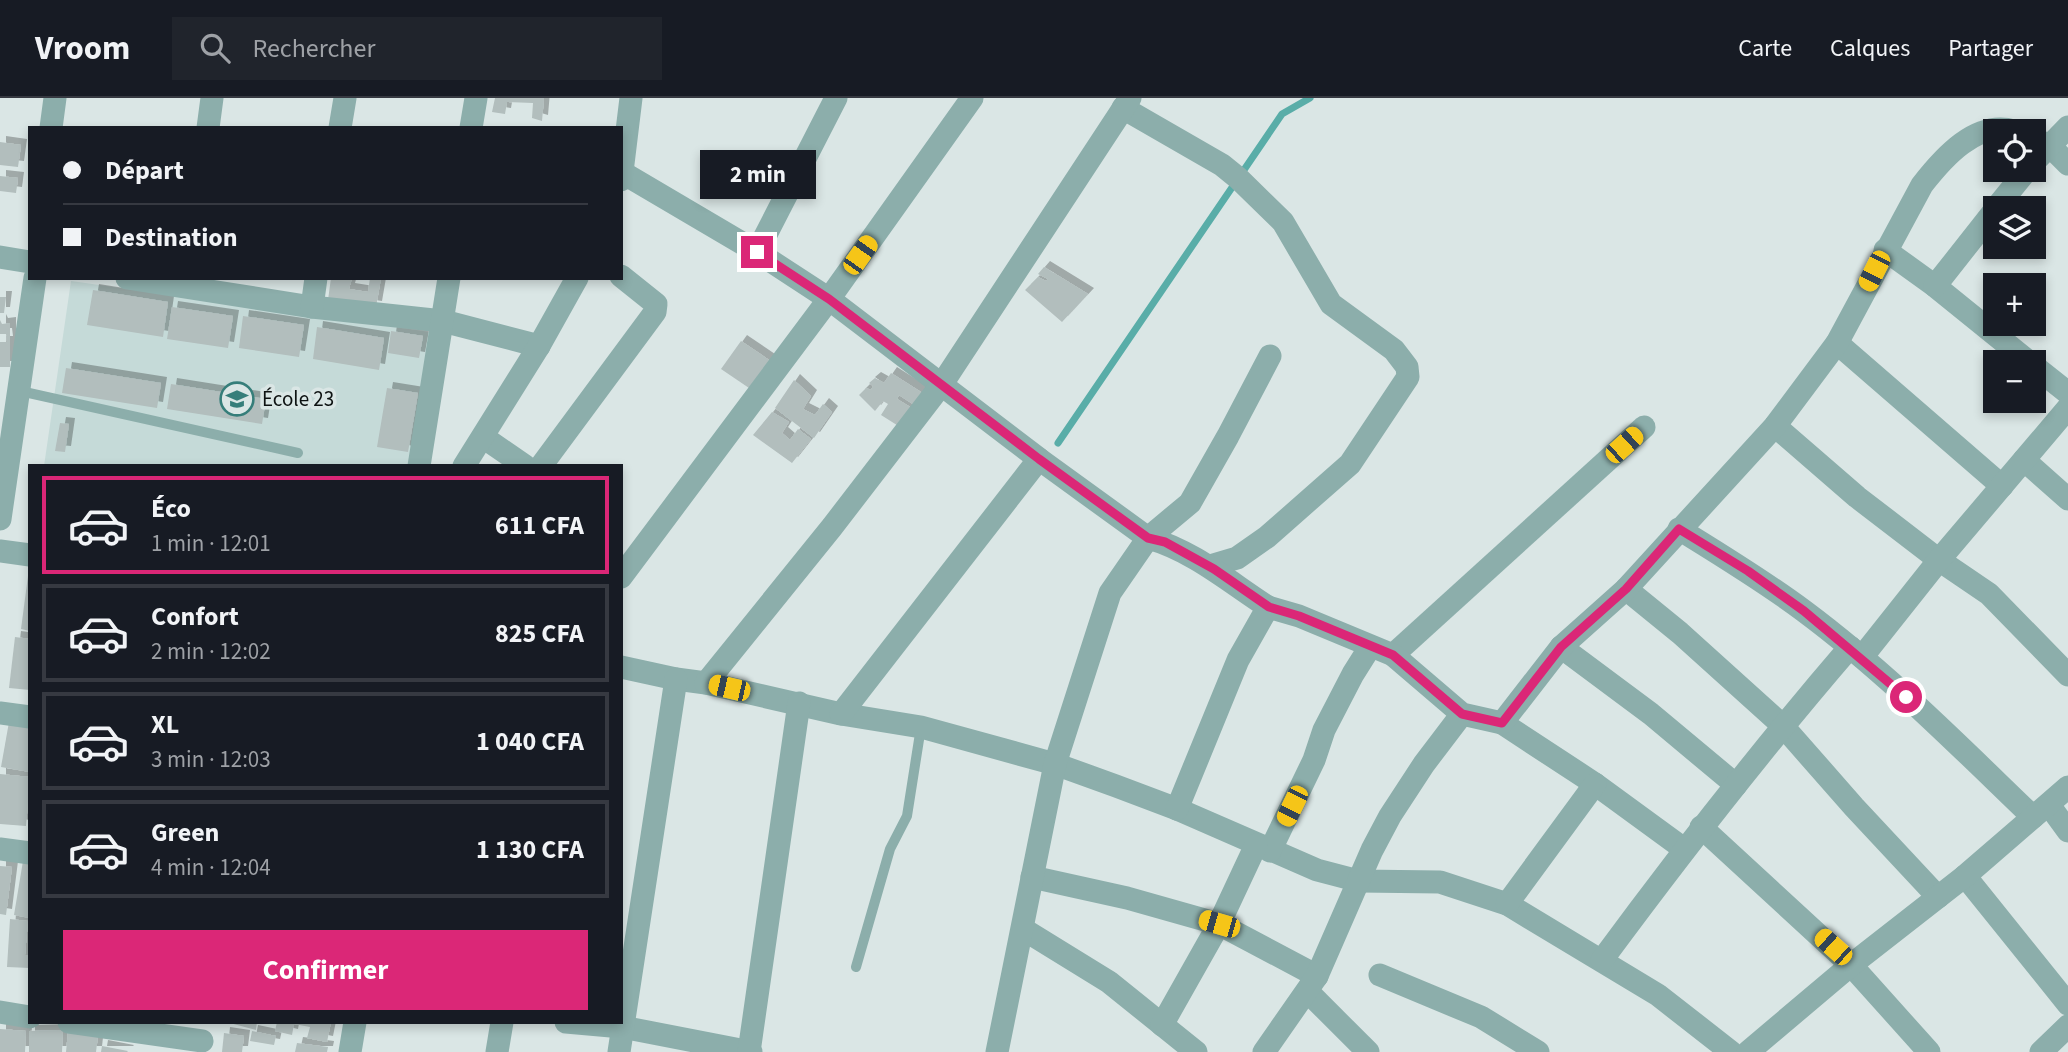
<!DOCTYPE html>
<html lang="fr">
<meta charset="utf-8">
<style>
:root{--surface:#171b24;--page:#20242c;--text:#f1f3f6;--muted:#9ea1a6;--line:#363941;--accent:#db2777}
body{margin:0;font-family:"Source Sans 3",sans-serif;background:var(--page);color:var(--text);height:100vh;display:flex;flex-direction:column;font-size:26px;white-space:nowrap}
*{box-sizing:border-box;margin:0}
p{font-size:23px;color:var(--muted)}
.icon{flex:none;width:38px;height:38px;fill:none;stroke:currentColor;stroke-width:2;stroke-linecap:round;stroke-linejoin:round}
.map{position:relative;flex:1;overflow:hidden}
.sheet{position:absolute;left:28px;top:366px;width:595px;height:560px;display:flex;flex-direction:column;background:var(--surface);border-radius:0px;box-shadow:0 4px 10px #0003}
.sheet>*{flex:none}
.banner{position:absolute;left:28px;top:28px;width:595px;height:154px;border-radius:0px;box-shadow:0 4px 10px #0003;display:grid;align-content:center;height:154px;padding:0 35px;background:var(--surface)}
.tools{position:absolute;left:1983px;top:21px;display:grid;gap:14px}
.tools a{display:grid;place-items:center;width:63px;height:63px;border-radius:0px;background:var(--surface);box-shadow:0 4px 10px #0003;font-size:35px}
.end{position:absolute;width:32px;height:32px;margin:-16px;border:9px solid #db2777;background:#fff;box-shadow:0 0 0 4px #fff}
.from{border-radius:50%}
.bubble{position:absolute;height:49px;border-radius:0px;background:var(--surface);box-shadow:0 4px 10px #0003;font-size:23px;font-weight:700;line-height:49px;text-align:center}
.car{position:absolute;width:21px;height:42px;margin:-21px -10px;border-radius:9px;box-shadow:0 0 5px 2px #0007;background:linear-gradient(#f5c518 24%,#345 0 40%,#f5c518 0 76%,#345 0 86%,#f5c518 0)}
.banner b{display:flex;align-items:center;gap:24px;height:66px;font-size:26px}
.banner b+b{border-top:2px solid var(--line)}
.banner i{width:18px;height:18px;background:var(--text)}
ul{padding:12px 0 0;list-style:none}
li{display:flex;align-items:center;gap:21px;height:98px;margin:0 14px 10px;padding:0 21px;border:4px solid var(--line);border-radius:0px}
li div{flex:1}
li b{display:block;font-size:26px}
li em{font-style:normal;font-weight:700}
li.selected{border-color:var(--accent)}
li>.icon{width:63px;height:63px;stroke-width:1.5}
.button{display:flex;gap:14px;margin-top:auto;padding:14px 35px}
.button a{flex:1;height:80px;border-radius:0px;background:var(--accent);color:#fff;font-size:28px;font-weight:700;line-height:80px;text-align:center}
header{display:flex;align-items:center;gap:42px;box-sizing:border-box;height:98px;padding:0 35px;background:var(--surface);border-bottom:2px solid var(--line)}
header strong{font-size:33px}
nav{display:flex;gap:38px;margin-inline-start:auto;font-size:24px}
.search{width:490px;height:63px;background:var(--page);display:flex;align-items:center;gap:18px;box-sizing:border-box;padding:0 24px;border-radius:0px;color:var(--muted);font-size:26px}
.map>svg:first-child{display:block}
.built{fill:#c5dad8}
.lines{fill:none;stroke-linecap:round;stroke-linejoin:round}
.stream{stroke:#59ada8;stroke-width:7}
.building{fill:#b2bebd;filter:url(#shadow)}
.service{stroke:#8caeab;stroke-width:10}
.minor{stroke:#8caeab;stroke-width:23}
.route{stroke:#db2777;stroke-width:9}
.labels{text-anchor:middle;stroke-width:7;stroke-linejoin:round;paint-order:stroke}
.poi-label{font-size:21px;fill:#0e1212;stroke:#dae6e5;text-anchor:start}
</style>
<header>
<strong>Vroom</strong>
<div class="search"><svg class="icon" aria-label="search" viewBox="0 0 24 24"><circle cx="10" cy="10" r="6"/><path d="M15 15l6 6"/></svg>Rechercher</div>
<nav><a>Carte</a><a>Calques</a><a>Partager</a></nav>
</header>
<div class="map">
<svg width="2068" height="954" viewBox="0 0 2068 954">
<defs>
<filter id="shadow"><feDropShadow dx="6" dy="-6" stdDeviation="0" flood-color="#0004"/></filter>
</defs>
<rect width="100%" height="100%" fill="#dae6e5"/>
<!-- built -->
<path class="built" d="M71 183 430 234 410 367 44 368Z"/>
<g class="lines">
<!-- stream -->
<path class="stream" d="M1058 345 1282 16 1310 0"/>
</g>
<!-- building -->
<g class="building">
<path d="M495 0H544L542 23 532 20 533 5 507 4 505 16 492 14Z"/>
<path d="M0 44 21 47 18 69 0 67Z"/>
<path d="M0 78 18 80 16 95 0 93Z"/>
<path d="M1044 169 1088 196 1062 224 1025 192 1038 179 1046 183 1048 181 1038 176Z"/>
<path d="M331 180H352L349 191 368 194 370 180H381L376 209 328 202Z"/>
<path d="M93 192 168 204 163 239 87 227Z"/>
<path d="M0 199H6L4 215H0Z"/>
<path d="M172 209 233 218 228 250 167 241Z"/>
<path d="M243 218 304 227 299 259 239 250Z"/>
<path d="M0 222 2 226 10 225V269H0V244H7L6 236H0Z"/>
<path d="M317 229 384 240 379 272 313 261Z"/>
<path d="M391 233 423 238 419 260 388 255Z"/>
<path d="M741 243 769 262 749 290 721 271Z"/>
<path d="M66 270 161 285 157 310 62 295Z"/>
<path d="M891 275 924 296 916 308 899 297 897 301 915 312 900 329 881 317 888 306 883 303 875 313 859 297 866 290 871 292 873 288 869 285 875 280 884 285Z"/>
<path d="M794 282 811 298 803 311 815 317 823 306 832 314 814 340 775 310Z"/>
<path d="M171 286 266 301 262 326 167 311Z"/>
<path d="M387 290 418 295 408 354 377 349Z"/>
<path d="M772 314 789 324 782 335 790 342 798 331 811 341 792 365 753 337Z"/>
<path d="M60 325 69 326 65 354 55 353Z"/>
<path d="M28 478H30V533L21 531Z"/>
<path d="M15 539 30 541V592L9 590Z"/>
<path d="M9 624 30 627V674L1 669Z"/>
<path d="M0 676 30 679 26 728 0 726Z"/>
<path d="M23 763 30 764V820L14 817Z"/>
<path d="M0 768 12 769 6 817 0 816Z"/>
<path d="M10 821 28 823 25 857H30V870L7 869Z"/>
<path d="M226 924H257L256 932Z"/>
<path d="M277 924H331L327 944 307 940 310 929 294 926 292 937 275 933Z"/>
<path d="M0 931 26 933 25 954H0Z"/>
<path d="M63 932 62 954H29V933Z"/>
<path d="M252 933 276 938 274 947 250 943Z"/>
<path d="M68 934 98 937 96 954H66Z"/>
<path d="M224 935 244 938 242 954H222Z"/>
<path d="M297 945 328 949 327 954H295Z"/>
<path d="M102 948 128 953 127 954H101Z"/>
</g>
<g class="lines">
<!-- service -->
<g class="service">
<path d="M20 293 298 355"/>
<path d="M856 869 890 751 907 718 921 629"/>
</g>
<!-- minor -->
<g class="minor">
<path d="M1123 10 1222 67 1238 80 1283 124 1331 206 1394 252 1407 269 1408 279 1350 366 1267 439 1237 460 1210 468"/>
<path d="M51 30 55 0"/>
<path d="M208 30 212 0"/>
<path d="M340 30 345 0"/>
<path d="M471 30 476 0"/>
<path d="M2036 42 2049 47 2068 66"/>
<path d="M2034 64 2068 29"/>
<path d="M623 75 757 154 829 201 1039 361 1148 440C1194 453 1229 484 1268 509"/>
<path d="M621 82 631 0"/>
<path d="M1996 110 2027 72"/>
<path d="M1885 152 1935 188 2029 264"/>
<path d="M757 154 836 0"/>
<path d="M0 159 30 164"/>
<path d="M127 180 312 209 443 223 539 248"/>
<path d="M1935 188 1995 112"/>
<path d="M312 209 316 180"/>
<path d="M1837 245 2002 388"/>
<path d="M2034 268 2068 295"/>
<path d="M1775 328 1857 399 1939 462 1989 496 2068 577"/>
<path d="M483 339 525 368"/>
<path d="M2024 362 2068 401"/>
<path d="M419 368 449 180"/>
<path d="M464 368 539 248 577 180"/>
<path d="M541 368 655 214 656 206 621 178"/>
<path d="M0 421 35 180"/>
<path d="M1679 431C1721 457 1764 483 1804 513 1886 574 1959 648 2033 719"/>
<path d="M0 453 30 457"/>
<path d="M621 479 829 201 972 0"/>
<path d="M1626 491 1680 535 1782 627 1854 709 1938 799"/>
<path d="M1561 549 1651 616 1736 687"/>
<path d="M1393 557 1644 329"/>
<path d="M1862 559 1939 462 2068 310"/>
<path d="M621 569 676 581 706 585 841 616 921 629 1055 666 1116 688 1177 711 1317 772 1359 783 1440 784 1507 806 1658 897 1731 954"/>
<path d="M706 585 832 429 942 286 1130 0"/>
<path d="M0 615 30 619"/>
<path d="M841 616 1039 361"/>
<path d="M1502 625 1595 686 1684 751"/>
<path d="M2049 707 2068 733"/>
<path d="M1177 711 1238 562 1268 509 1299 518 1393 557 1462 616 1502 625 1561 549 1626 491 1775 328 1837 245 1922 87C1943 60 1976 22 2014 33"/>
<path d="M1701 729 1851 867 1929 954"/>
<path d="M0 751 30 755"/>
<path d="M1270 753 1314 662 1324 632 1353 576 1370 549"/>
<path d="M1965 778 2068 906"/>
<path d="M1032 779 1127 800 1219 826 1317 878"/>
<path d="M1507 806 1595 686"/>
<path d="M1023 831 1109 884 1196 954"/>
<path d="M1602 862C1681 755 1763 650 1850 549"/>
<path d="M1380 877 1481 919 1538 954"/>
<path d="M1308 894 1368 954"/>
<path d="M0 914 30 919"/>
<path d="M69 924 202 943"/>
<path d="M566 924 622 929 751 954"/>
<path d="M1162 927 1219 826 1256 747"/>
<path d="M350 954 355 924"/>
<path d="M497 954 502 924"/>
<path d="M619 954 676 581"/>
<path d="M749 954 799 605"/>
<path d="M997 954 1055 666 1110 495 1148 440 1190 405 1228 338 1270 258"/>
<path d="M1264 954 1317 878 1372 752 1390 718 1424 666 1462 616"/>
<path d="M1748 954 1851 867 1965 778 2068 689"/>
<path d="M2041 954 2068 928"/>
</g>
</g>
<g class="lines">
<!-- route -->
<path class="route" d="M757 154 829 201 1039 361 1148 440 1165 444 1214 471 1269 509 1299 518 1393 557 1462 616 1502 625 1561 549 1626 491 1679 431 1748 473 1804 513 1906 599"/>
</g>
<!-- icons -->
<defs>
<symbol id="school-ring" viewBox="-11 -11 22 22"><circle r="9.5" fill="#dae6e5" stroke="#367e7a" stroke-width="1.5"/><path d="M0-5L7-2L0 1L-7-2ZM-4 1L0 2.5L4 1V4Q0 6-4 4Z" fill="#367e7a"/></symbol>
</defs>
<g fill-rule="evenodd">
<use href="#school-ring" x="218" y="282" width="38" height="38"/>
</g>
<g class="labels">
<!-- poi labels -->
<g class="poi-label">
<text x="262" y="308">École 23</text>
</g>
</g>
</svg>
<div class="tools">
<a><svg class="icon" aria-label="locate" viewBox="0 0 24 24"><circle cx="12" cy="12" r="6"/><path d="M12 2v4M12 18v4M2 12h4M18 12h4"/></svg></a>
<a><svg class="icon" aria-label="layers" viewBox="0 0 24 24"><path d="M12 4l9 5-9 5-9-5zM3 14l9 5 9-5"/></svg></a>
<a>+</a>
<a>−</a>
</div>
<i class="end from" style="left:1906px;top:599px"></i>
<i class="end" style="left:757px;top:154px"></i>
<div class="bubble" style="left:700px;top:52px;width:116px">2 min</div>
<i class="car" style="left:860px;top:157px;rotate:35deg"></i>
<i class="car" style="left:1874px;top:173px;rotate:207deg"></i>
<i class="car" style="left:1624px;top:347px;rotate:48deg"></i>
<i class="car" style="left:729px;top:590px;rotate:283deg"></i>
<i class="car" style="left:1292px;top:708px;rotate:206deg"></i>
<i class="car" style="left:1219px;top:826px;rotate:286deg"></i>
<i class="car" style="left:1833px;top:849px;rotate:312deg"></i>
<div class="banner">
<b><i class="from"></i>Départ</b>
<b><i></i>Destination</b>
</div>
<section class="sheet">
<ul>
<li class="selected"><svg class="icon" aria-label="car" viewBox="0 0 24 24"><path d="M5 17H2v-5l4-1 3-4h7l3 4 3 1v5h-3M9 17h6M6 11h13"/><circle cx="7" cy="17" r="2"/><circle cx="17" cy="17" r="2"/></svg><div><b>Éco</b><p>1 min · 12:01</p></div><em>611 CFA</em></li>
<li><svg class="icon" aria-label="car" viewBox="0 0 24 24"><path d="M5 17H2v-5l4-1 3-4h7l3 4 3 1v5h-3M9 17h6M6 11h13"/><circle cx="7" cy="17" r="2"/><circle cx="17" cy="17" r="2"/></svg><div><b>Confort</b><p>2 min · 12:02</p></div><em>825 CFA</em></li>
<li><svg class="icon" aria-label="car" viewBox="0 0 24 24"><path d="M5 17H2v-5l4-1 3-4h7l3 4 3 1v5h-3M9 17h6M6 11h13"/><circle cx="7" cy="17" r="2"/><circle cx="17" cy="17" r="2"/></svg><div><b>XL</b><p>3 min · 12:03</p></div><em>1 040 CFA</em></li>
<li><svg class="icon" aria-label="car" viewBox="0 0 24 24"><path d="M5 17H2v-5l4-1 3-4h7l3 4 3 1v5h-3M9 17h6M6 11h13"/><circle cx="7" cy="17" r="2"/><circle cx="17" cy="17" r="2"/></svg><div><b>Green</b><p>4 min · 12:04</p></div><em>1 130 CFA</em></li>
</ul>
<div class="button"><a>Confirmer</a></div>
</section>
</div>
